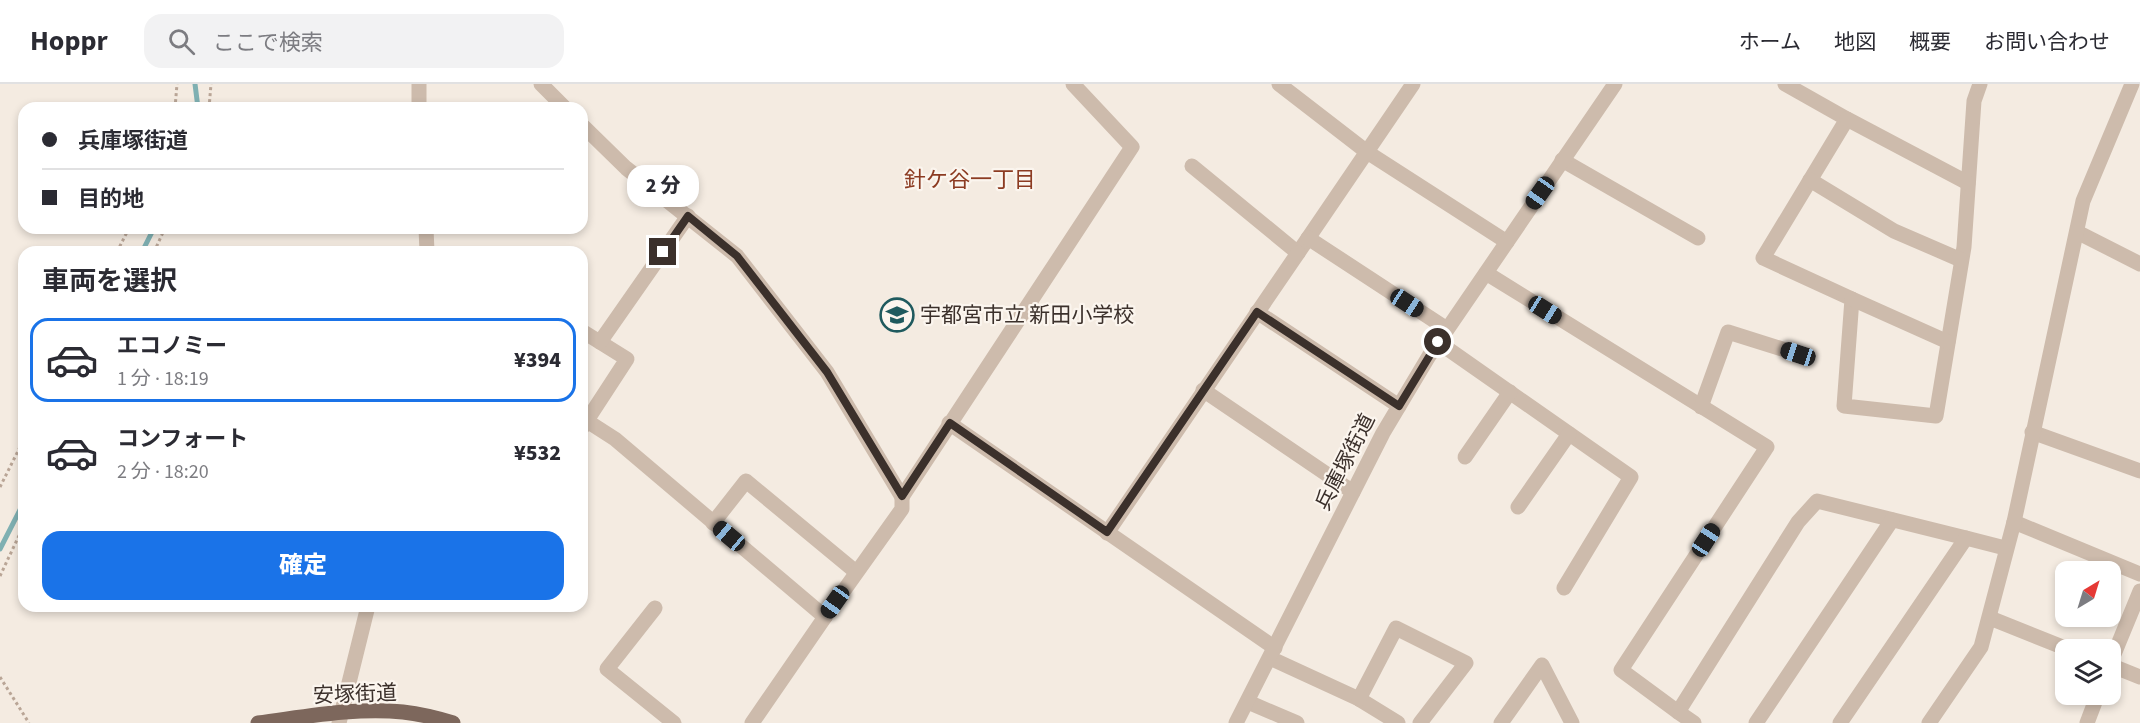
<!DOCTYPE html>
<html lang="ja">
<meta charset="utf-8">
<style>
:root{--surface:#fff;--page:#f2f2f3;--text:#2b2b33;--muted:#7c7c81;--line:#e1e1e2;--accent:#1a73e8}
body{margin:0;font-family:"Source Sans 3","Noto Sans JP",sans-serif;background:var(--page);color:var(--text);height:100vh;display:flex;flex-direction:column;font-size:22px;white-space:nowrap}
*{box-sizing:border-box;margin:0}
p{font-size:20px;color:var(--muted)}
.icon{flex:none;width:33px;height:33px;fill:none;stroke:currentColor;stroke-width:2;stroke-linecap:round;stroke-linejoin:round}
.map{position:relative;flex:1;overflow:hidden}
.drawer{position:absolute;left:18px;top:162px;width:570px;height:366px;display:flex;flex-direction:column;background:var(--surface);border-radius:18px;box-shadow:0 3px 9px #0003}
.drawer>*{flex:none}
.top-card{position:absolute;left:18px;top:18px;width:570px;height:132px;border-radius:18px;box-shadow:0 3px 9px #0003;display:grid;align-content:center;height:132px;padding:0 24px;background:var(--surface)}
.needle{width:39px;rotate:38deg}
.controls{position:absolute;left:2055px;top:477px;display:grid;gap:12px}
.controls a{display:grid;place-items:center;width:66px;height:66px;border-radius:12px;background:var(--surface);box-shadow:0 3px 9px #0003;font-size:30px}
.end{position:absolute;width:27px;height:27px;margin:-14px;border:8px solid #3b302b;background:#fff;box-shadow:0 0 0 3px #fff}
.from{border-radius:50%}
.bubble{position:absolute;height:42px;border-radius:18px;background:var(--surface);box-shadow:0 3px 9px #0003;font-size:20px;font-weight:800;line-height:42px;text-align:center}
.car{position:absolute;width:18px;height:36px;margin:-18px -9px;border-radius:8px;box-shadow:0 0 4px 2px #0007;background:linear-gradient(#222 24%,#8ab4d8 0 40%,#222 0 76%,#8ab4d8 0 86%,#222 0)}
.top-card b{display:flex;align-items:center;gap:21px;height:57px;font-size:22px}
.top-card b+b{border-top:2px solid var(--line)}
.top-card i{width:15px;height:15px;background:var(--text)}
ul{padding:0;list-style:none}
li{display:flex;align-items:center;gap:18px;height:84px;margin:0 12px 9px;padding:0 12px;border:3px solid transparent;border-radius:18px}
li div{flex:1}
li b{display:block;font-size:22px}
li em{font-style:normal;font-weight:800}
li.selected{border-color:var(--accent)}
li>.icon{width:54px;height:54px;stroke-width:1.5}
h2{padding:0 24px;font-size:27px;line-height:72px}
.action{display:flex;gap:12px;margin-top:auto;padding:12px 24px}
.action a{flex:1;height:69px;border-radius:18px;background:var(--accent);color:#fff;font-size:24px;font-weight:800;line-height:69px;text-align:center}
header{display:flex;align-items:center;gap:36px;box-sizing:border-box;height:84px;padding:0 30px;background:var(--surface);border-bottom:2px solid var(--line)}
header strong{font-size:28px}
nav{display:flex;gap:33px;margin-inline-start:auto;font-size:21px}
.search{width:420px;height:54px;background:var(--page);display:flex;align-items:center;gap:15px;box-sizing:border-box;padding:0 21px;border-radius:18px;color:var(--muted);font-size:22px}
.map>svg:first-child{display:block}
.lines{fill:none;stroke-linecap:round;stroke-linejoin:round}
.stream{stroke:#7fb0b2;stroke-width:5}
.path{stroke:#b9a596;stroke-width:3;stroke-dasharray:3 3;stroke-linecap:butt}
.minor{stroke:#cdbbac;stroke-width:15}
.major{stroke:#7d675c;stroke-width:15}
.route{stroke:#3b302b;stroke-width:8}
.labels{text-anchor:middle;stroke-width:4.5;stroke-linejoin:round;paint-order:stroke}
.poi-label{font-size:21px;fill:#3b302b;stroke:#fbf5ee;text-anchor:start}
.street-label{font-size:21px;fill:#3b302b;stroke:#fbf5ee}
.neighbourhood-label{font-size:22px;fill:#8c3b22;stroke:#fbf5ee}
</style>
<header>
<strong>Hoppr</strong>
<div class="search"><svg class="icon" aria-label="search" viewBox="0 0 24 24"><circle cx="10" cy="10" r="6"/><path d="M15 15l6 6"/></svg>ここで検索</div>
<nav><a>ホーム</a><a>地図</a><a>概要</a><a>お問い合わせ</a></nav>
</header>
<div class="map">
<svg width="2140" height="639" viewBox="0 0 2140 639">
<rect width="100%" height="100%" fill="#f4ebe1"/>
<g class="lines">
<!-- stream -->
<g class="stream">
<path d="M195 0 198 24"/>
<path d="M142 168 154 144"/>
<path d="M0 465 24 418"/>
</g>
<!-- path -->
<g class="path">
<path d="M175 24 177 0"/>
<path d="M209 24 211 0"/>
<path d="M117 168 129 144"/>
<path d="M154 168 165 144"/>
<path d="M0 403 24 355"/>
<path d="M0 492 24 441"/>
<path d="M0 593 29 639"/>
</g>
<!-- minor -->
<g class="minor">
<path d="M541 0 565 24"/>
<path d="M1279 0 1367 68 1507 158"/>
<path d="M1785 0 1847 35 1763 174 1852 215 1844 322 1936 332 1964 163 1974 17 1980 0"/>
<path d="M419 24V0"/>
<path d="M1847 35 1968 99"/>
<path d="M582 41 626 84 737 172 827 288 902 413 1132 63 1073 0"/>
<path d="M1562 76 1698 154"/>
<path d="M1192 82 1298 169 1413 0"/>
<path d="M1810 96 1894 147 1961 176"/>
<path d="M426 144 427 168"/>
<path d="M2077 148 2140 180"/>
<path d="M1308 154 1447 245"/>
<path d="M1486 189 1767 363 1621 586 1678 628 1798 438 1817 417 1966 454"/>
<path d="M1852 215 1948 258"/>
<path d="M1257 228 1399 322"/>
<path d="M582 247 627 275 582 344"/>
<path d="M600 258 688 132"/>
<path d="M1438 258 1631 393 1564 504"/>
<path d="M1203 306 1353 408"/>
<path d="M1701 323 1728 248 1798 270"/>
<path d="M587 337 615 355 825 533"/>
<path d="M949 339 1275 564"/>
<path d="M2032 348 2140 387"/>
<path d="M1465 373 1510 308"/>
<path d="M1518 423 1569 350"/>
<path d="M2014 438 2140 490"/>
<path d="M713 439 746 397 856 488"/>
<path d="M1107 449 1298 169"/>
<path d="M655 524 607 585 674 639"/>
<path d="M1990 534 2070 566"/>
<path d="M1270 574 1359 615 1398 639"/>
<path d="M2110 580 2140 507"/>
<path d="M2110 581 2140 593"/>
<path d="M1359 615 1396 544 1466 579 1420 639"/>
<path d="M1248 618 1297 639"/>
<path d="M1678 628 1694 639"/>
<path d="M339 639 368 522"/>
<path d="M752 639 825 533 902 425V413"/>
<path d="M1236 639 1383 349 1429 272 1615 0"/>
<path d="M1501 639 1542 581 1572 639"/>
<path d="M1756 639 1892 436"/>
<path d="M1840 639 1966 454 2005 464"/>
<path d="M1929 639 1981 563 2014 438 2083 117 2132 0"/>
<path d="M2087 639 2098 610"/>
</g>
<!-- major -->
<path class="major" d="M258 639C305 633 355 623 403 628 420 630 437 634 453 639"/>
</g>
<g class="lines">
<!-- route -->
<path class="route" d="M663 168 688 132 737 172 827 288 902 412 950 339 1107 448 1257 228 1399 322 1438 258"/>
</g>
<!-- icons -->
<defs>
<symbol id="school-ring" viewBox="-11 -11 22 22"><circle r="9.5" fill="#fbf5ee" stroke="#1f5a5e" stroke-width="1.5"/><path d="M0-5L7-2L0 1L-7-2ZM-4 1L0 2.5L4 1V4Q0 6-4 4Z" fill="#1f5a5e"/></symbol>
</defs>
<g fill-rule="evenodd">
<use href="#school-ring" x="878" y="212" width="38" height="38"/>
</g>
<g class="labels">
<!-- poi labels -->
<g class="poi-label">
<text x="920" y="238">宇都宮市立 新田小学校</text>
</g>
<!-- street labels -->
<g class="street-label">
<text transform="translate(1345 378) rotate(-63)" y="7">兵庫塚街道</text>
<text transform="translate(355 610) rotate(-2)" y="7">安塚街道</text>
</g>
<!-- neighbourhood labels -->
<g class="neighbourhood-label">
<text x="970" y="103">針ケ谷一丁目</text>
</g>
</g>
</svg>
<div class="controls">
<a><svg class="needle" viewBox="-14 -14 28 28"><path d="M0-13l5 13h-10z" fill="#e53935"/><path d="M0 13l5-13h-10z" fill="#7c7c81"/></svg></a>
<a><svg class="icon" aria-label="layers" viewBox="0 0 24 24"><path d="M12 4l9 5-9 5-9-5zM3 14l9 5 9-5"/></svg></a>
</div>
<i class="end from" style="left:1438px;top:258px"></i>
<i class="end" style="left:663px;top:168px"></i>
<div class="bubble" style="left:627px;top:81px;width:72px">2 分</div>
<i class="car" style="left:1540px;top:109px;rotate:215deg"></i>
<i class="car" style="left:1407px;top:219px;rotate:123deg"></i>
<i class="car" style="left:1545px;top:226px;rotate:122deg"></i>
<i class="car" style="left:1798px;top:270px;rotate:288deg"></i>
<i class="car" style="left:729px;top:452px;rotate:310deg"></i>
<i class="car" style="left:1706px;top:456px;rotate:33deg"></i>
<i class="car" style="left:835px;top:518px;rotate:215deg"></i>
<div class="top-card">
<b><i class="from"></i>兵庫塚街道</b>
<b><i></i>目的地</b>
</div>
<section class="drawer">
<h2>車両を選択</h2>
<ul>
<li class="selected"><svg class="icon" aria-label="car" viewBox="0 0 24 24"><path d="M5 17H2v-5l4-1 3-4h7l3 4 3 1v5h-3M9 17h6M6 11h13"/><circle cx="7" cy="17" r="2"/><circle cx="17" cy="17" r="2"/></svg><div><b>エコノミー</b><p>1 分 · 18:19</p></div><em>¥394</em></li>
<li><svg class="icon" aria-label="car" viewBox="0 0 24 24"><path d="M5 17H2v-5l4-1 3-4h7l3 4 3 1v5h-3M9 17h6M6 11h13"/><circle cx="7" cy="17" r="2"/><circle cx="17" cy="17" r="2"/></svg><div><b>コンフォート</b><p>2 分 · 18:20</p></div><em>¥532</em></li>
</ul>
<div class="action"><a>確定</a></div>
</section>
</div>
